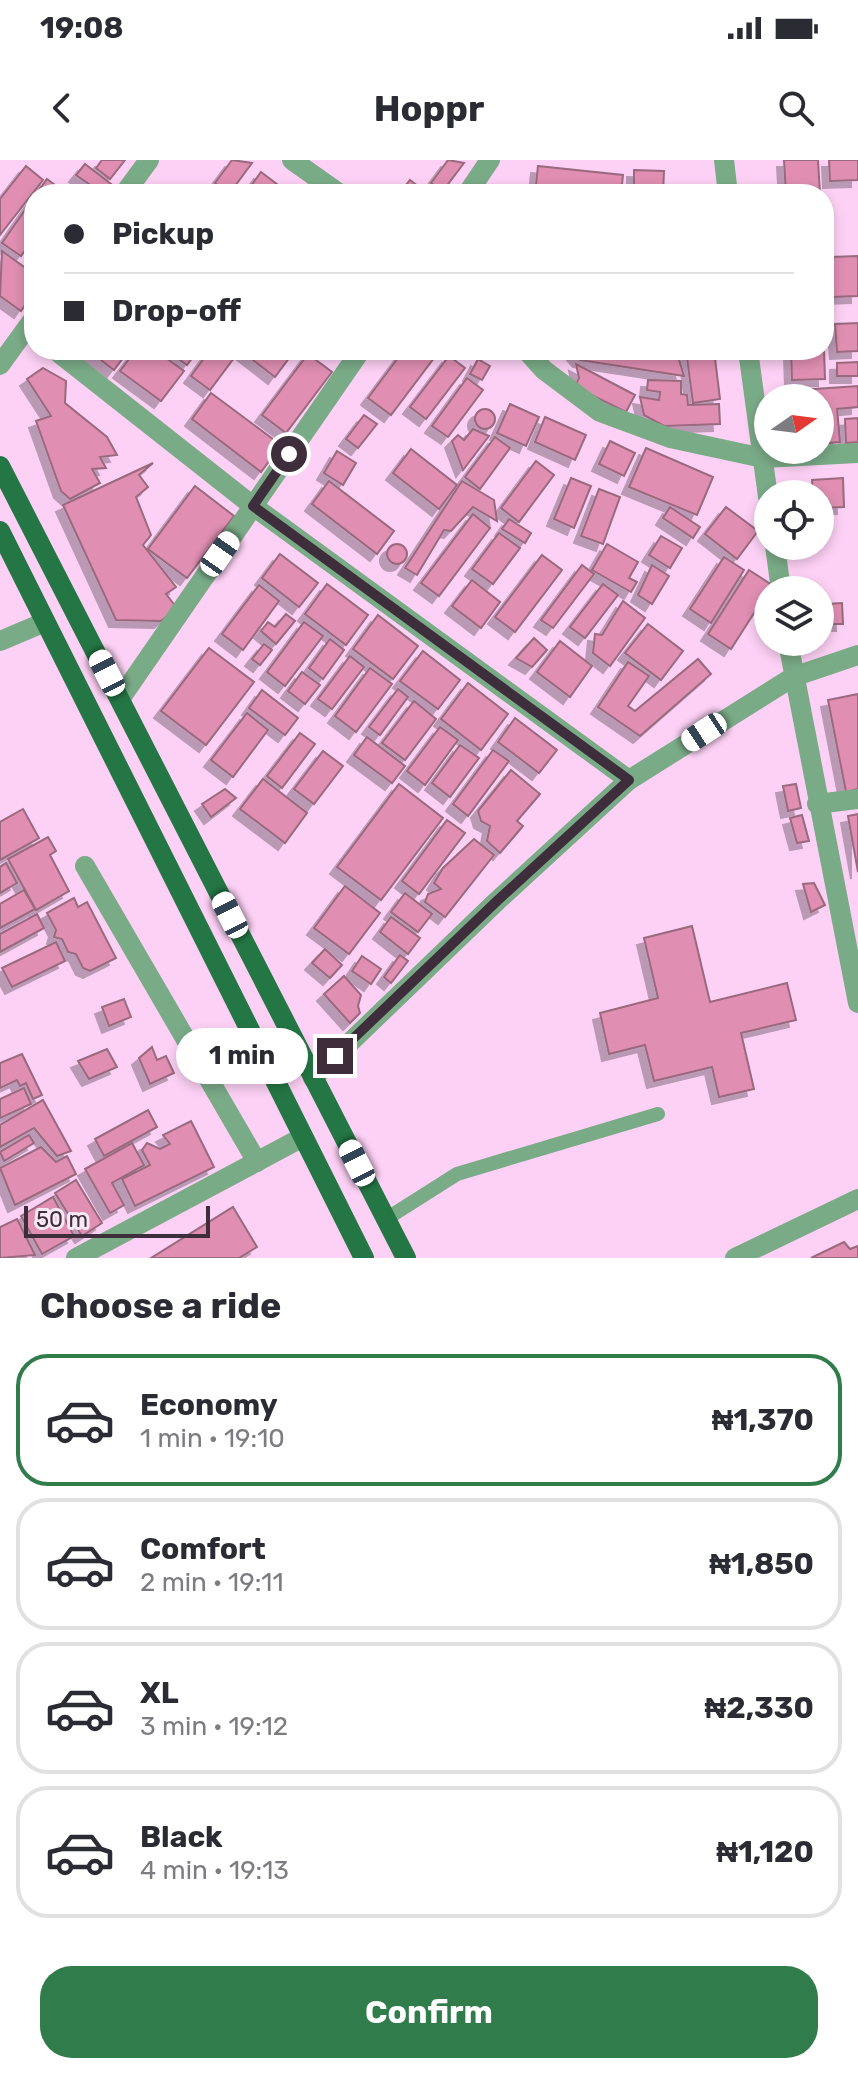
<!DOCTYPE html>
<meta charset="utf-8">
<style>
:root{--surface:#fff;--page:#f2f2f3;--text:#2b2b33;--muted:#7c7c81;--line:#e1e1e2;--accent:#307c4b}
body{margin:0;font-family:Rubik,sans-serif;background:var(--page);color:var(--text);height:100vh;display:flex;flex-direction:column;font-size:30px;white-space:nowrap}
*{box-sizing:border-box;margin:0}
p{font-size:26px;color:var(--muted)}
.icon{flex:none;width:44px;height:44px;fill:none;stroke:currentColor;stroke-width:2;stroke-linecap:round;stroke-linejoin:round}
.map{position:relative;height:1098px;overflow:hidden}
.side{display:flex;flex-direction:column;background:var(--surface);flex:1}
.side>*{flex:none}
.hud{position:absolute;left:24px;top:24px;width:810px;height:176px;border-radius:32px;box-shadow:0 4px 12px #0003;display:grid;align-content:center;height:176px;padding:0 40px;background:var(--surface)}
.needle{width:52px;rotate:76deg}
.buttons{position:absolute;left:754px;top:224px;display:grid;gap:16px}
.buttons a{display:grid;place-items:center;width:80px;height:80px;border-radius:50%;background:var(--surface);box-shadow:0 4px 12px #0003;font-size:40px}
.scale{position:absolute;left:24px;bottom:20px;width:186px;box-sizing:border-box;padding-left:8px;border:4px solid #3e2e3b;border-top:0;font-size:22px;line-height:28px;white-space:nowrap;color:#3e2e3b;-webkit-text-stroke:6px #f9e8f6;paint-order:stroke}
.end{position:absolute;width:36px;height:36px;margin:-18px;border:10px solid #3e2e3b;background:#fff;box-shadow:0 0 0 4px #fff}
.from{border-radius:50%}
.bubble{position:absolute;height:56px;border-radius:28px;background:var(--surface);box-shadow:0 4px 12px #0003;font-size:26px;font-weight:700;line-height:56px;text-align:center}
.car{position:absolute;width:24px;height:48px;margin:-24px -12px;border-radius:10px;box-shadow:0 0 6px 2px #0007;background:linear-gradient(#fff 24%,#345 0 40%,#fff 0 76%,#345 0 86%,#fff 0)}
.hud b{display:flex;align-items:center;gap:28px;height:76px;font-size:30px}
.hud b+b{border-top:2px solid var(--line)}
.hud i{width:20px;height:20px;background:var(--text)}
ul{padding:0;list-style:none}
li{display:flex;align-items:center;gap:24px;height:132px;margin:0 16px 12px;padding:0 24px;border:4px solid var(--line);border-radius:32px}
li div{flex:1}
li b{display:block;font-size:30px}
li em{font-style:normal;font-weight:700}
li.current{border-color:var(--accent)}
li>.icon{width:72px;height:72px;stroke-width:1.5}
h2{padding:0 40px;font-size:36px;line-height:96px}
.action{display:flex;gap:16px;margin-top:auto;padding:16px 40px}
.action a{flex:1;height:92px;border-radius:32px;background:var(--accent);color:#fff;font-size:32px;font-weight:700;line-height:92px;text-align:center}
.status{display:flex;justify-content:space-between;align-items:center;height:56px;padding:0 40px;background:var(--surface);direction:ltr}
.status svg{height:22px;fill:currentColor}
header{display:flex;justify-content:space-between;align-items:center;height:104px;padding:0 40px;background:var(--surface);font-size:36px;font-weight:700}
.map>svg:first-child{display:block}
.building{fill:#e08fb2;stroke:#99697d;stroke-width:2;filter:url(#shadow)}
.lines{fill:none;stroke-linecap:round;stroke-linejoin:round}
.service{stroke:#7aab87;stroke-width:14}
.minor{stroke:#7aab87;stroke-width:20}
.tertiary{stroke:#7aab87;stroke-width:20}
.primary{stroke:#247744;stroke-width:20}
.route{stroke:#3e2e3b;stroke-width:10}
</style>
<div class="status"><b>19:08</b><svg viewBox="0 0 49 12"><path d="M0 12V9h3v3zM5 12V6h3v6zM10 12V3h3v9zM15 12V0h3v12zM26 1h20v11H26zM47 4h2v5h-2z"/></svg></div>
<header><svg class="icon" aria-label="back" viewBox="0 0 24 24"><path d="M15 5l-7 7 7 7"/></svg>Hoppr<svg class="icon" aria-label="search" viewBox="0 0 24 24"><circle cx="10" cy="10" r="6"/><path d="M15 15l6 6"/></svg></header>
<div class="map">
<svg width="858" height="1098" viewBox="0 0 858 1098">
<defs>
<filter id="shadow"><feDropShadow dx="-7" dy="7" stdDeviation="0" flood-color="#0004"/></filter>
</defs>
<rect width="100%" height="100%" fill="#fdd1f5"/>
<!-- building -->
<g class="building">
<path d="M102 0H125L110 19 96 8Z"/>
<path d="M232 0 252 3 229 34 215 23Z"/>
<path d="M448 0 464 3 442 32 431 23Z"/>
<path d="M784 0H818L820 34H786Z"/>
<path d="M829 0H858V20L830 21Z"/>
<path d="M85 4 111 24 103 34 76 15Z"/>
<path d="M26 6 43 20 0 75V39Z"/>
<path d="M538 6 623 15 621 34H535Z"/>
<path d="M634 10 664 11 663 34H634Z"/>
<path d="M261 12 290 34H245Z"/>
<path d="M47 19 66 33 65 34H36Z"/>
<path d="M410 20 428 34H399Z"/>
<path d="M34 37V78L21 96 2 83Z"/>
<path d="M2 91 34 114V132L21 151 0 136Z"/>
<path d="M858 96V136L832 137 830 97Z"/>
<path d="M858 163V191L837 192 835 164Z"/>
<path d="M88 190H129L114 210Z"/>
<path d="M136 190H155L184 211 161 241 120 211Z"/>
<path d="M175 190H198L187 205 172 194Z"/>
<path d="M210 190H240L210 230 191 216Z"/>
<path d="M246 190H295L275 217 244 193Z"/>
<path d="M404 190H433L437 194 391 255 368 238Z"/>
<path d="M571 190H676L684 216 580 200Z"/>
<path d="M686 190H714L720 239 693 243Z"/>
<path d="M791 190H824L825 219 792 220Z"/>
<path d="M308 194 332 212 286 273 262 255Z"/>
<path d="M449 196 465 208 426 259 410 247Z"/>
<path d="M478 199 490 206 482 220 470 214Z"/>
<path d="M858 202V216H837V203Z"/>
<path d="M576 204 635 235 626 252 575 227 579 218Z"/>
<path d="M43 208 66 221 65 243 107 277 117 295 100 297 106 308 92 309 100 323 70 339 61 331 36 261 51 256 27 219Z"/>
<path d="M467 218 483 230 448 277 432 266Z"/>
<path d="M648 220 681 221V234L687 235 688 245 719 244 720 264 664 266 644 255 640 237 659 240 660 232 647 230Z"/>
<path d="M858 226V247L837 249 840 282 820 284V238H801L800 230Z"/>
<path d="M211 233 281 285 261 312 192 259Z"/>
<path d="M510 244 539 257 526 286 497 273Z"/>
<circle cx="485" cy="259" r="10"/>
<path d="M364 255 377 264 358 288 346 279Z"/>
<path d="M545 257 586 275 575 300 535 282Z"/>
<path d="M858 258V282L846 283 845 259Z"/>
<path d="M473 269 489 276 463 310 452 281 458 275 464 280Z"/>
<path d="M495 277 510 288 480 329 465 317Z"/>
<path d="M610 281 635 293 624 316 599 304Z"/>
<path d="M646 288 713 317 697 355 629 327Z"/>
<path d="M411 289 457 325 439 349 393 313Z"/>
<path d="M337 291 356 303 343 325 324 313Z"/>
<path d="M536 301 554 315 519 362 501 348Z"/>
<path d="M153 303 139 315 148 327 136 337 151 375 143 385 176 427 166 434 177 448 161 461 116 460 63 345Z"/>
<path d="M571 318 591 326 574 368 554 359Z"/>
<path d="M843 318 844 347 820 348V334H813L812 320Z"/>
<path d="M329 321 394 371 377 394 312 344Z"/>
<path d="M462 321 494 340 497 361 473 347 451 371 444 370 417 415 405 408Z"/>
<path d="M195 326 234 356 187 418 148 389Z"/>
<path d="M599 329 620 337 603 384 581 376Z"/>
<path d="M670 347 700 367 693 378 663 358Z"/>
<path d="M726 347 758 371 737 399 705 374Z"/>
<path d="M473 354 490 368 439 436 421 423Z"/>
<path d="M509 359 531 373 525 383 502 369Z"/>
<path d="M499 373 520 388 493 424 472 409Z"/>
<path d="M661 376 682 388 670 408 649 395Z"/>
<circle cx="397" cy="394" r="10"/>
<path d="M607 384 638 402 629 418 637 422 631 432 592 410Z"/>
<path d="M280 394 318 423 299 447 262 418Z"/>
<path d="M542 395 562 410 515 472 495 457Z"/>
<path d="M724 397 744 410 711 463 690 449Z"/>
<path d="M582 405 594 414 553 468 541 460Z"/>
<path d="M652 405 669 416 652 444 638 435Z"/>
<path d="M749 410 772 425 731 489 708 474Z"/>
<path d="M472 420 500 442 481 468 452 446Z"/>
<path d="M327 424 368 455 346 485 305 454Z"/>
<path d="M603 424 618 435 585 478 570 467Z"/>
<path d="M259 425 279 441 243 490 222 474Z"/>
<path d="M623 441 645 458 610 506 593 493 595 474 602 475Z"/>
<path d="M842 443 843 464H827V444Z"/>
<path d="M286 454 295 461 276 484 261 471 268 462 275 467Z"/>
<path d="M378 455 418 486 393 519 353 489Z"/>
<path d="M304 462 323 476 285 526 267 512Z"/>
<path d="M648 464 683 491 661 520 625 493Z"/>
<path d="M534 478 547 490 532 507 516 498Z"/>
<path d="M330 479 344 490 323 519 309 508Z"/>
<path d="M560 481 592 506 570 537 537 512Z"/>
<path d="M264 484 272 490 260 505 252 499Z"/>
<path d="M209 488 254 522 206 585 161 551Z"/>
<path d="M423 491 460 520 438 549 400 521Z"/>
<path d="M350 496 364 507 332 549 318 539Z"/>
<path d="M698 499 711 514 640 576 598 547 628 502 649 516 628 546 635 551Z"/>
<path d="M370 508 392 524 356 572 335 556Z"/>
<path d="M302 512 320 525 305 544 288 531Z"/>
<path d="M468 523 508 554 481 590 441 559Z"/>
<path d="M398 529 408 537 380 575 369 567Z"/>
<path d="M262 530 298 558 285 575 249 548Z"/>
<path d="M858 534V629L846 632 828 540Z"/>
<path d="M414 541 436 559 405 600 382 583Z"/>
<path d="M247 553 268 570 233 617 211 600Z"/>
<path d="M515 558 557 590 539 613 498 582Z"/>
<path d="M440 567 458 580 425 625 407 611Z"/>
<path d="M300 573 315 584 282 628 267 616Z"/>
<path d="M367 577 405 606 392 623 354 595Z"/>
<path d="M460 585 479 598 450 637 432 623Z"/>
<path d="M493 590 509 601 468 656 453 644Z"/>
<path d="M323 591 343 606 314 644 294 629Z"/>
<path d="M511 610 540 634 517 661 523 666 500 693 487 681 490 666 481 661 478 651Z"/>
<path d="M263 619 307 653 285 683 240 649Z"/>
<path d="M399 624 443 658 381 740 337 707Z"/>
<path d="M796 624 801 648 788 651 783 626Z"/>
<path d="M225 629 236 638 211 657 202 644Z"/>
<path d="M23 649 39 678 0 700V662Z"/>
<path d="M858 654V712L848 656Z"/>
<path d="M802 655 809 681 797 683 790 658Z"/>
<path d="M447 660 465 673 419 734 402 721Z"/>
<path d="M48 677 56 691 50 695 69 731 36 750 8 699Z"/>
<path d="M474 679 494 695 445 757 425 742 428 734 441 729 434 723 443 708Z"/>
<path d="M6 703 17 723 0 733V707Z"/>
<path d="M814 723 825 745 811 752 803 724Z"/>
<path d="M345 726 380 753 349 794 314 768Z"/>
<path d="M24 730 35 749 0 768V744Z"/>
<path d="M405 733 432 754 418 772 391 752Z"/>
<path d="M74 738 78 747 87 742 116 798 90 811 83 808 76 794 68 792 62 779 54 777 56 770 47 753Z"/>
<path d="M37 754 44 768 0 792V774Z"/>
<path d="M391 757 420 778 408 794 380 772Z"/>
<path d="M692 766 710 842 787 823 796 860 741 873 754 929 719 937 712 907 654 921 645 885 609 894 600 853 658 838 644 778Z"/>
<path d="M56 782 65 801 12 827 2 808Z"/>
<path d="M325 789 342 805 330 818 312 803Z"/>
<path d="M400 795 408 801 391 823 384 817Z"/>
<path d="M362 796 381 809 371 824 352 811Z"/>
<path d="M344 816 361 835 358 846 360 853 350 863 324 834Z"/>
<path d="M124 839 131 857 109 866 102 847Z"/>
<path d="M152 887 157 900 166 896 174 913 150 924 139 898Z"/>
<path d="M107 889 117 907 89 919 78 901Z"/>
<path d="M22 894 42 935 33 939 26 923 20 926 17 920 0 928V903Z"/>
<path d="M24 928 31 944 0 958V939Z"/>
<path d="M43 940 71 991 57 996 34 968 0 987V965Z"/>
<path d="M148 950 157 967 104 996 95 979Z"/>
<path d="M191 961 214 1007 135 1046 122 1019 150 1005 142 990 147 983 160 989 170 984 163 975Z"/>
<path d="M29 975 34 983 4 1001 0 992Z"/>
<path d="M132 983 144 1005 112 1023 124 1045 110 1053 85 1009Z"/>
<path d="M41 987 56 1002 67 996 76 1014 15 1045 0 1008Z"/>
<path d="M76 1020 102 1063 82 1076 55 1033Z"/>
<path d="M53 1037 74 1076 42 1094 21 1056Z"/>
<path d="M233 1047 257 1087 239 1098H151Z"/>
<path d="M17 1059 35 1095 0 1098V1067Z"/>
<path d="M844 1082 850 1089 858 1086V1098H811Z"/>
</g>
<g class="lines">
<!-- service -->
<path class="service" d="M386 1059 457 1014 658 954"/>
<!-- minor -->
<g class="minor">
<path d="M292 0 340 34"/>
<path d="M124 34 149 0"/>
<path d="M467 34 490 0"/>
<path d="M55 190 253 346 629 620"/>
<path d="M526 190 544 210 600 252 670 278 763 298 858 293"/>
<path d="M0 205 34 158"/>
<path d="M0 481 45 462"/>
<path d="M120 539 361 190"/>
<path d="M817 644 858 639"/>
<path d="M85 706 257 1002"/>
<path d="M313 918 497 741 629 620 793 517 858 495"/>
<path d="M76 1098 303 977"/>
<path d="M735 1098 858 1039"/>
</g>
<!-- tertiary -->
<g class="tertiary">
<path d="M724 0 728 34"/>
<path d="M748 190 768 337"/>
<path d="M775 386 781 430"/>
<path d="M788 482 858 843"/>
</g>
<!-- primary -->
<g class="primary">
<path d="M0 306 406 1098"/>
<path d="M0 371 364 1098"/>
</g>
</g>
<g class="lines">
<!-- route -->
<path class="route" d="M289 294 253 346 629 620 497 741 335 896"/>
</g>
</svg>
<div class="buttons">
<a><svg class="needle" viewBox="-14 -14 28 28"><path d="M0-13l5 13h-10z" fill="#e53935"/><path d="M0 13l5-13h-10z" fill="#7c7c81"/></svg></a>
<a><svg class="icon" aria-label="locate" viewBox="0 0 24 24"><circle cx="12" cy="12" r="6"/><path d="M12 2v4M12 18v4M2 12h4M18 12h4"/></svg></a>
<a><svg class="icon" aria-label="layers" viewBox="0 0 24 24"><path d="M12 4l9 5-9 5-9-5zM3 14l9 5 9-5"/></svg></a>
</div>
<div class="scale">50 m</div>
<i class="end from" style="left:289px;top:294px"></i>
<i class="end" style="left:335px;top:896px"></i>
<div class="bubble" style="left:176px;top:868px;width:132px">1 min</div>
<i class="car" style="left:220px;top:394px;rotate:35deg"></i>
<i class="car" style="left:107px;top:513px;rotate:333deg"></i>
<i class="car" style="left:704px;top:572px;rotate:237deg"></i>
<i class="car" style="left:230px;top:755px;rotate:333deg"></i>
<i class="car" style="left:357px;top:1003px;rotate:333deg"></i>
<div class="hud">
<b><i class="from"></i>Pickup</b>
<b><i></i>Drop-off</b>
</div>
</div>
<section class="side">
<h2>Choose a ride</h2>
<ul>
<li class="current"><svg class="icon" aria-label="car" viewBox="0 0 24 24"><path d="M5 17H2v-5l4-1 3-4h7l3 4 3 1v5h-3M9 17h6M6 11h13"/><circle cx="7" cy="17" r="2"/><circle cx="17" cy="17" r="2"/></svg><div><b>Economy</b><p>1 min · 19:10</p></div><em>₦1,370</em></li>
<li><svg class="icon" aria-label="car" viewBox="0 0 24 24"><path d="M5 17H2v-5l4-1 3-4h7l3 4 3 1v5h-3M9 17h6M6 11h13"/><circle cx="7" cy="17" r="2"/><circle cx="17" cy="17" r="2"/></svg><div><b>Comfort</b><p>2 min · 19:11</p></div><em>₦1,850</em></li>
<li><svg class="icon" aria-label="car" viewBox="0 0 24 24"><path d="M5 17H2v-5l4-1 3-4h7l3 4 3 1v5h-3M9 17h6M6 11h13"/><circle cx="7" cy="17" r="2"/><circle cx="17" cy="17" r="2"/></svg><div><b>XL</b><p>3 min · 19:12</p></div><em>₦2,330</em></li>
<li><svg class="icon" aria-label="car" viewBox="0 0 24 24"><path d="M5 17H2v-5l4-1 3-4h7l3 4 3 1v5h-3M9 17h6M6 11h13"/><circle cx="7" cy="17" r="2"/><circle cx="17" cy="17" r="2"/></svg><div><b>Black</b><p>4 min · 19:13</p></div><em>₦1,120</em></li>
</ul>
<div class="action"><a>Confirm</a></div>
</section>
